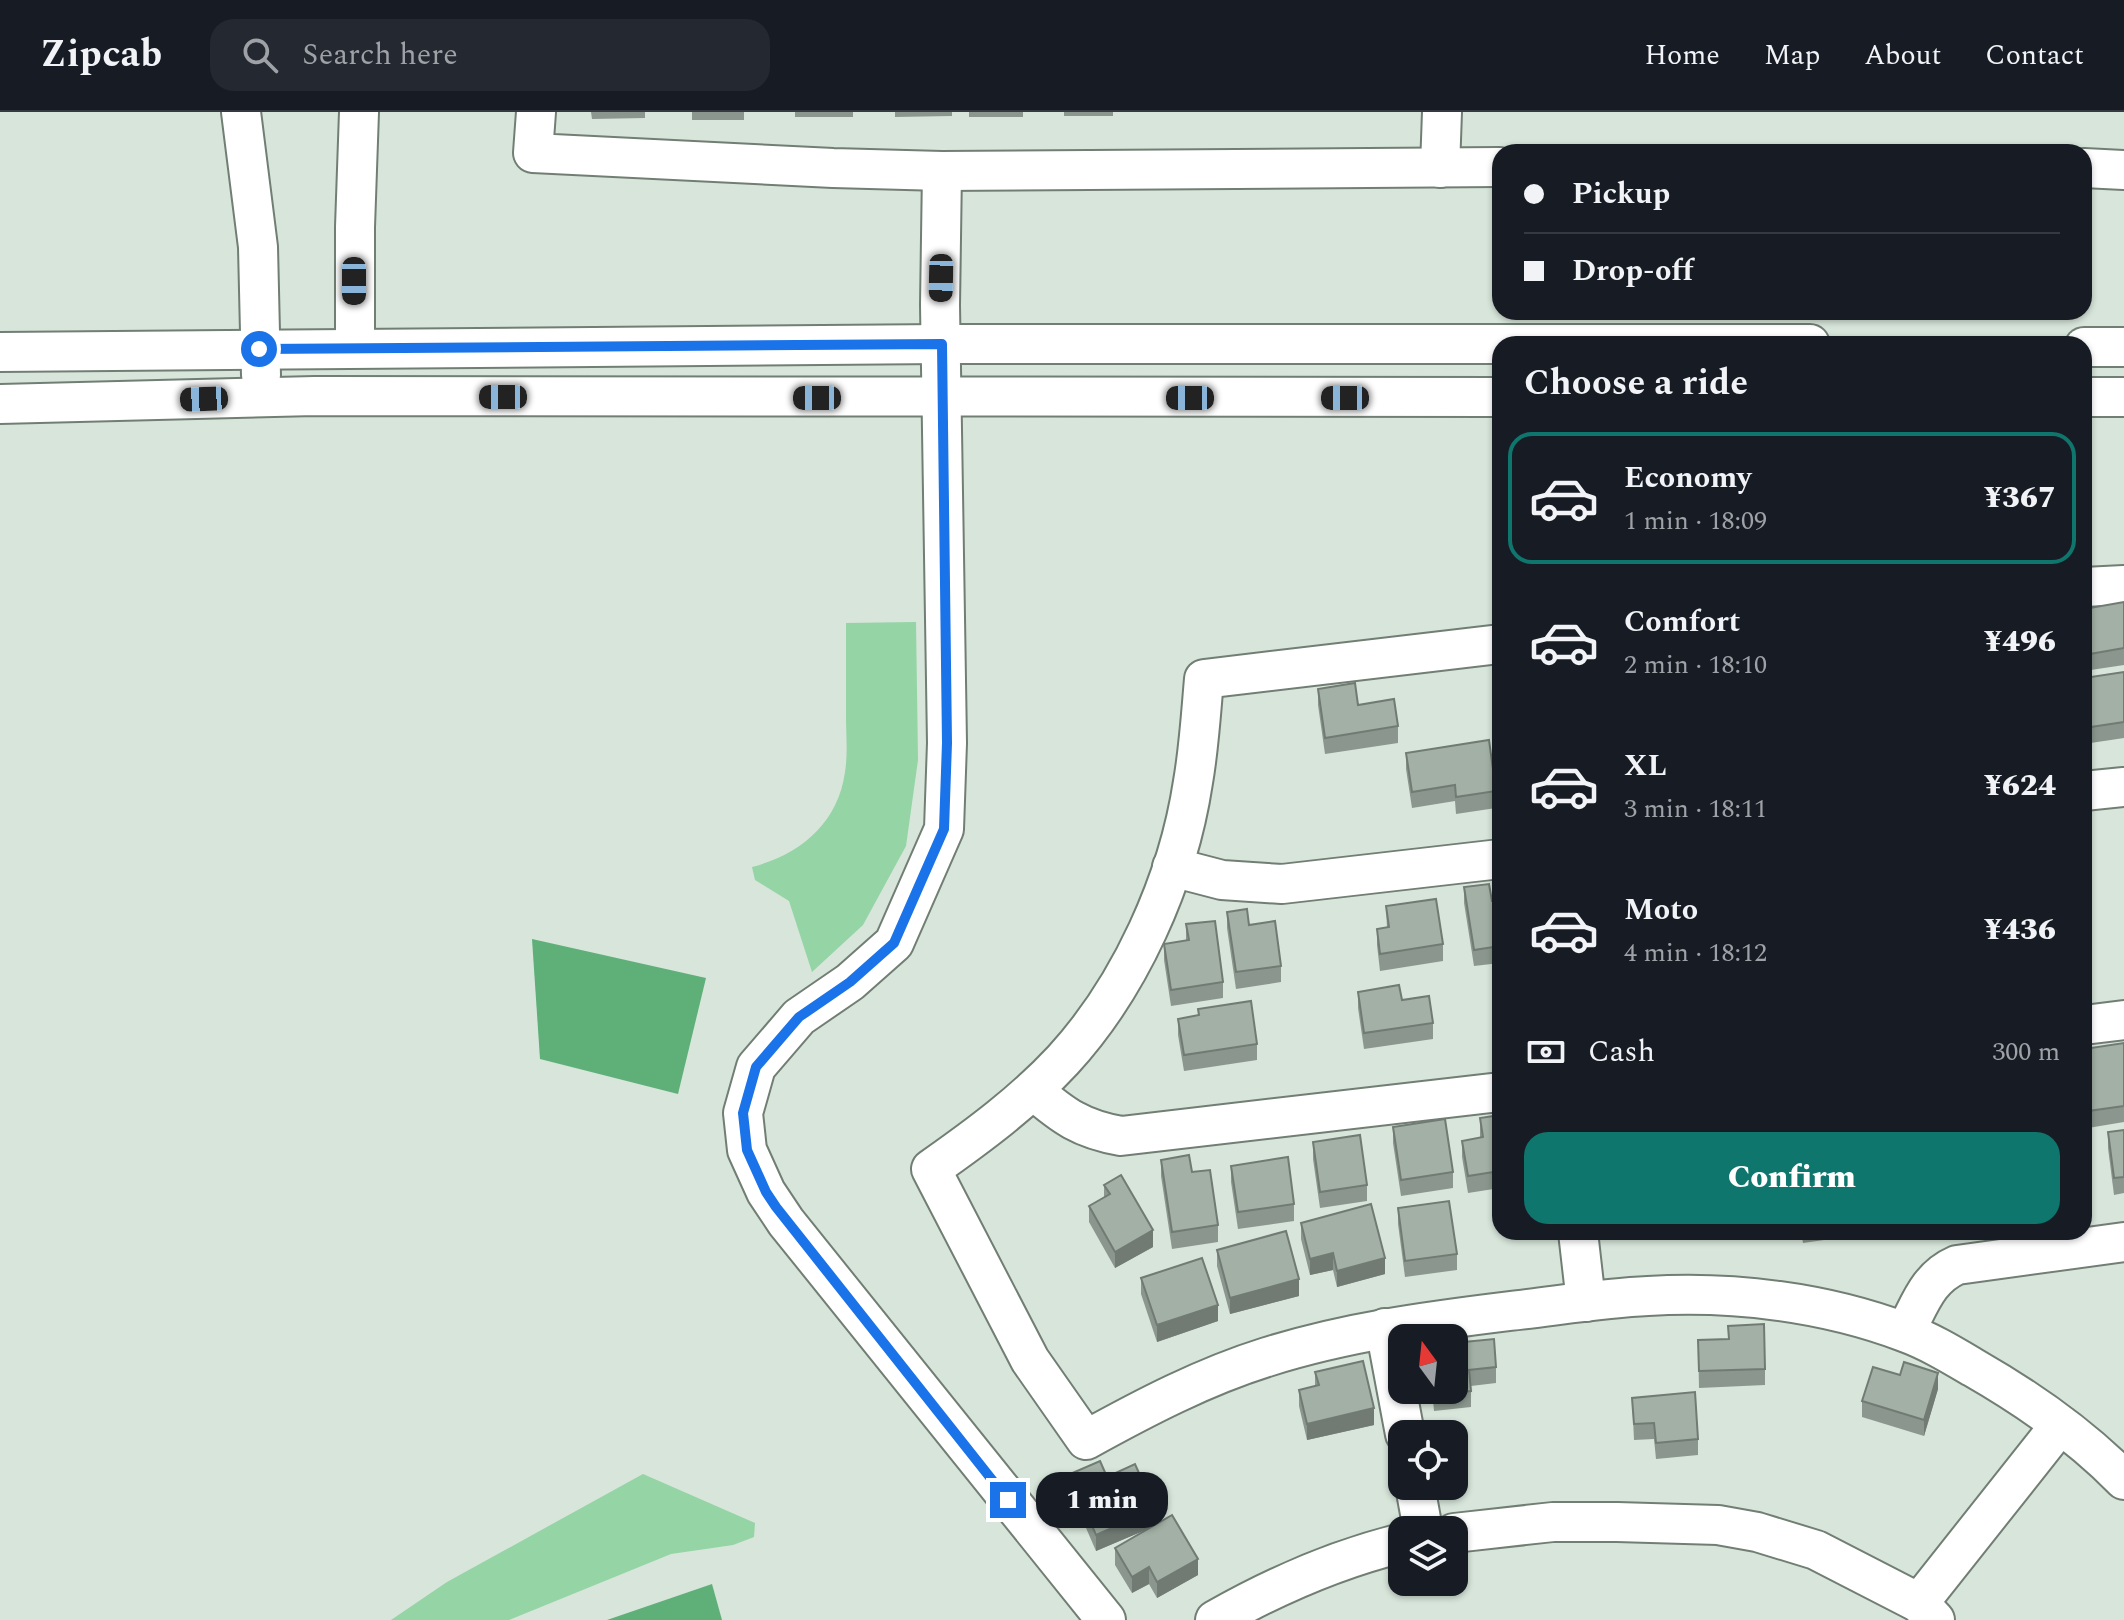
<!DOCTYPE html>
<meta charset="utf-8">
<style>
:root{--surface:#171b24;--page:#242831;--text:#f1f3f6;--muted:#9ea1a6;--line:#363941;--accent:#0f766e}
body{margin:0;font-family:Spectral,serif;background:var(--page);color:var(--text);height:100vh;display:flex;flex-direction:column;font-size:30px;white-space:nowrap}
*{box-sizing:border-box;margin:0}
p{font-size:26px;color:var(--muted)}
.icon{flex:none;width:44px;height:44px;fill:none;stroke:currentColor;stroke-width:2;stroke-linecap:round;stroke-linejoin:round}
.map{position:relative;flex:1;overflow:hidden}
.drawer{position:absolute;left:1492px;top:224px;width:600px;height:904px;display:flex;flex-direction:column;background:var(--surface);border-radius:24px;box-shadow:0 2px 6px #0004}
.drawer>*{flex:none}
.guide{position:absolute;left:1492px;top:32px;width:600px;height:176px;border-radius:24px;box-shadow:0 2px 6px #0004;display:grid;align-content:center;height:176px;padding:0 32px;background:var(--surface)}
.needle{width:52px;rotate:345deg}
.controls{position:absolute;left:1388px;top:1212px;display:grid;gap:16px}
.controls a{display:grid;place-items:center;width:80px;height:80px;border-radius:16px;background:var(--surface);box-shadow:0 2px 6px #0004;font-size:40px}
.end{position:absolute;width:36px;height:36px;margin:-18px;border:10px solid #1a73e8;background:#fff;box-shadow:0 0 0 4px #fff}
.from{border-radius:50%}
.bubble{position:absolute;height:56px;border-radius:24px;background:var(--surface);box-shadow:0 2px 6px #0004;font-size:26px;font-weight:800;line-height:56px;text-align:center}
.car{position:absolute;width:24px;height:48px;margin:-24px -12px;border-radius:10px;box-shadow:0 0 6px 2px #0007;background:linear-gradient(#222 24%,#8ab4d8 0 40%,#222 0 76%,#8ab4d8 0 86%,#222 0)}
.guide b{display:flex;align-items:center;gap:28px;height:76px;font-size:30px}
.guide b+b{border-top:2px solid var(--line)}
.guide i{width:20px;height:20px;background:var(--text)}
ul{padding:0;list-style:none}
li{display:flex;align-items:center;gap:24px;height:132px;margin:0 16px 12px;padding:0 16px;border:4px solid transparent;border-radius:24px}
li div{flex:1}
li b{display:block;font-size:30px}
li em{font-style:normal;font-weight:800}
li.selected{border-color:var(--accent)}
li>.icon{width:72px;height:72px;stroke-width:1.5}
h2{padding:0 32px;font-size:36px;line-height:96px}
.pay{display:flex;align-items:center;gap:20px;height:88px;padding:0 32px;font-size:30px}
.pay p{margin-inline-start:auto}
.button{display:flex;gap:16px;margin-top:auto;padding:16px 32px}
.button a{flex:1;height:92px;border-radius:24px;background:var(--accent);color:#fff;font-size:32px;font-weight:800;line-height:92px;text-align:center}
header{display:flex;align-items:center;gap:48px;box-sizing:border-box;height:112px;padding:0 40px;background:var(--surface);border-bottom:2px solid var(--line)}
header strong{font-size:38px}
nav{display:flex;gap:44px;margin-inline-start:auto;font-size:28px}
.search{width:560px;height:72px;background:var(--page);display:flex;align-items:center;gap:20px;box-sizing:border-box;padding:0 28px;border-radius:24px;color:var(--muted);font-size:30px}
.map>svg:first-child{display:block}
.green{fill:#94d4a5}
.water{fill:#5eb078}
.lines{fill:none;stroke-linecap:round;stroke-linejoin:round}
.street-casing{stroke:#717e74;stroke-width:42}
.street{stroke:#fff;stroke-width:38}
.wall{fill:#8b978e}
.shaded-wall{fill:#717b74}
.building{fill:#a2b0a5;stroke:#717b74;stroke-width:2}
.route{stroke:#1a73e8;stroke-width:10}
</style>
<header>
<strong>Zipcab</strong>
<div class="search"><svg class="icon" aria-label="search" viewBox="0 0 24 24"><circle cx="10" cy="10" r="6"/><path d="M15 15l6 6"/></svg>Search here</div>
<nav><a>Home</a><a>Map</a><a>About</a><a>Contact</a></nav>
</header>
<div class="map">
<svg width="2124" height="1508" viewBox="0 0 2124 1508">
<rect width="100%" height="100%" fill="#d7e5da"/>
<!-- green -->
<g class="green">
<path d="M916 510 918 648 906 734 863 813 812 860 789 789 755 768 752 755C799 743 838 712 845 660 848 642 846 623 846 604 846 573 846 542 846 511Z"/>
<path d="M643 1362 755 1411 754 1425 733 1433 671 1442 509 1508H391L447 1470Z"/>
</g>
<!-- water -->
<g class="water">
<path d="M532 827 706 866 678 982 540 947Z"/>
<path d="M712 1472 722 1508H607Z"/>
</g>
<g class="lines">
<defs>
<g id="street">
<path d="M241 0 258 135 261 263"/>
<path d="M536 0 533 41 833 56 942 59 1500 55"/>
<path d="M1440 56 1442 0"/>
<path d="M2084 56 2124 58"/>
<path d="M942 59 940 193 947 631 944 717 894 831 850 870 799 905 756 955 743 1001 747 1038 766 1080 786 1110 1106 1508"/>
<path d="M2084 235H2124"/>
<path d="M355 236V115L359 0"/>
<path d="M0 240 942 232H1810"/>
<path d="M2084 285H2124"/>
<path d="M0 292 315 284 1500 285"/>
<path d="M2084 475 2124 473"/>
<path d="M1500 532 1204 567C1201 601 1199 636 1193 670 1178 769 1130 875 1063 948 1024 990 978 1024 931 1057L1030 1248 1086 1328C1144 1296 1203 1265 1267 1245 1346 1220 1428 1209 1510 1199 1556 1194 1602 1186 1648 1184 1734 1179 1824 1190 1904 1220 1929 1229 1952 1243 1974 1256 2028 1287 2080 1323 2124 1368"/>
<path d="M2084 679 2124 675"/>
<path d="M1172 755 1222 768 1282 772 1500 747"/>
<path d="M2084 913 2124 908"/>
<path d="M1033 978C1063 1004 1081 1017 1121 1024L1500 980"/>
<path d="M1578 1120 1586 1190"/>
<path d="M1385 1216 1405 1322"/>
<path d="M1905 1220C1920 1193 1927 1166 1957 1153L2124 1130"/>
<path d="M1415 1374 1423 1418"/>
<path d="M1454 1421 1553 1410H1617L1718 1413 1757 1420 1816 1438 1919 1491 1935 1508"/>
<path d="M1919 1491 2060 1313"/>
<path d="M1215 1508C1273 1475 1337 1447 1402 1431"/>
</g>
</defs>
<!-- street casing -->
<use href="#street" class="street-casing"/>
<!-- street -->
<use href="#street" class="street"/>
</g>
<!-- wall -->
<g class="wall">
<path d="M591 0H645V6L592 7Z"/>
<rect x="692" y="0" width="52" height="8"/>
<rect x="795" y="0" width="58" height="5"/>
<path d="M895 0H952V4L895 5Z"/>
<rect x="969" y="0" width="54" height="5"/>
<rect x="1064" y="0" width="49" height="4"/>
<path d="M2124 490V553L2084 559V497Z"/>
<path d="M2124 560V626L2084 632V566Z"/>
<path d="M1318 577 1398 614V631L1325 642 1318 593Z"/>
<path d="M1406 641 1496 679V696L1456 702 1455 689 1412 696 1406 657Z"/>
<path d="M1464 775 1492 789 1500 788V851L1474 854 1464 791Z"/>
<path d="M1386 794 1443 832V849L1380 859 1377 833V817L1387 816Z"/>
<path d="M1227 800 1249 813 1281 854V870L1236 877 1227 816Z"/>
<path d="M1186 812 1223 870V886L1171 894 1164 848V832L1186 828Z"/>
<path d="M1358 880 1402 888 1433 911V927L1364 937 1358 896Z"/>
<path d="M1198 897 1257 932V948L1184 959 1178 923V907L1198 903Z"/>
<path d="M2124 931V1010L2088 1016 2084 989V937Z"/>
<path d="M1500 1003V1076L1468 1081 1462 1045V1029L1480 1026V1006Z"/>
<path d="M1393 1015 1453 1060V1076L1401 1084 1393 1031Z"/>
<path d="M2124 1018V1081L2114 1083 2108 1036V1020Z"/>
<path d="M1313 1030 1367 1073V1089L1320 1096 1313 1047Z"/>
<path d="M1161 1048 1192 1060 1218 1113V1130L1172 1137 1161 1064Z"/>
<path d="M1231 1054 1294 1092V1109L1238 1117 1231 1070Z"/>
<path d="M1104 1073 1153 1135 1115 1156 1089 1110V1094L1104 1085Z"/>
<path d="M1398 1096 1457 1142V1158L1405 1165 1398 1112Z"/>
<path d="M1301 1111 1385 1162 1337 1175 1333 1158 1310 1163 1301 1127Z"/>
<path d="M1801 1120H1838V1126L1803 1131Z"/>
<path d="M1217 1138 1299 1184 1230 1202 1217 1154Z"/>
<path d="M1141 1166 1218 1209 1157 1230 1141 1182Z"/>
<path d="M1728 1214 1765 1257V1273L1699 1276 1698 1228 1728 1227Z"/>
<path d="M1454 1231 1496 1255V1271L1471 1274V1295L1434 1299 1432 1278H1454Z"/>
<path d="M1315 1260 1374 1313 1307 1328 1299 1294V1278L1315 1274Z"/>
<path d="M1938 1277 1924 1324 1862 1305V1289Z"/>
<path d="M1632 1286 1698 1327V1343L1656 1347 1654 1327 1634 1328Z"/>
<path d="M1070 1362 1107 1365 1155 1413 1198 1463 1157 1486 1149 1472 1132 1481 1115 1453V1436L1150 1416 1096 1439 1070 1379Z"/>
</g>
<!-- shaded-wall -->
<g class="shaded-wall">
<path d="M1153 1118V1135L1115 1156V1140Z"/>
<path d="M1333 1141V1158L1310 1163V1147Z"/>
<path d="M1385 1146V1162L1337 1175V1159Z"/>
<path d="M1299 1167V1184L1230 1202V1186Z"/>
<path d="M1218 1193V1209L1157 1230V1213Z"/>
<path d="M1938 1261V1277L1924 1324V1308Z"/>
<path d="M1374 1296V1313L1307 1328V1312Z"/>
<path d="M1155 1397V1414L1096 1439V1423Z"/>
<path d="M1198 1447V1463L1157 1486V1470Z"/>
<path d="M1149 1455V1472L1132 1481V1465Z"/>
</g>
<!-- building -->
<g class="building">
<path d="M2124 490V536L2084 543V497Z"/>
<path d="M2124 560V610L2084 616V566Z"/>
<path d="M1355 571 1358 593 1394 587 1398 614 1325 626 1318 577Z"/>
<path d="M1489 628 1496 679 1456 685 1455 673 1412 680 1406 641Z"/>
<path d="M1489 772 1492 789 1500 788V834L1474 838 1464 775Z"/>
<path d="M1436 787 1443 832 1380 842 1377 817 1389 815 1386 794Z"/>
<path d="M1247 797 1249 813 1275 809 1281 854 1236 860 1227 800Z"/>
<path d="M1215 809 1223 870 1171 878 1164 832 1189 828 1186 812Z"/>
<path d="M1399 873 1402 888 1429 884 1433 911 1364 921 1358 880Z"/>
<path d="M1251 889 1257 932 1184 943 1178 907 1199 903 1198 897Z"/>
<path d="M2124 931V994L2088 999 2084 973V937Z"/>
<path d="M1500 1003V1059L1468 1064 1462 1029 1483 1025 1480 1006Z"/>
<path d="M1445 1007 1453 1060 1401 1068 1393 1015Z"/>
<path d="M2124 1018V1065L2114 1066 2108 1020Z"/>
<path d="M1360 1023 1367 1073 1320 1080 1313 1030Z"/>
<path d="M1189 1043 1192 1060 1210 1058 1218 1113 1172 1120 1161 1048Z"/>
<path d="M1288 1045 1294 1092 1238 1100 1231 1054Z"/>
<path d="M1121 1063 1153 1118 1115 1140 1089 1094 1110 1082 1104 1073Z"/>
<path d="M1449 1089 1457 1142 1405 1149 1398 1096Z"/>
<path d="M1371 1092 1385 1146 1337 1159 1333 1141 1310 1147 1301 1111Z"/>
<path d="M1286 1119 1299 1167 1230 1186 1217 1138Z"/>
<path d="M1202 1146 1218 1193 1157 1213 1141 1166Z"/>
<path d="M1764 1212 1765 1257 1699 1259 1698 1228 1729 1227 1728 1214Z"/>
<path d="M1494 1227 1496 1255 1469 1258 1471 1279 1434 1282V1278H1454V1231Z"/>
<path d="M1363 1249 1374 1296 1307 1312 1299 1278 1319 1273 1315 1260Z"/>
<path d="M1904 1250 1938 1261 1924 1308 1862 1289 1873 1255 1900 1263Z"/>
<path d="M1695 1280 1698 1327 1656 1331 1654 1311 1634 1312 1632 1286Z"/>
<path d="M1100 1349 1107 1365 1135 1352 1155 1397 1096 1423 1070 1362Z"/>
<path d="M1172 1403 1198 1447 1157 1470 1149 1455 1132 1465 1115 1436Z"/>
</g>
<g class="lines">
<!-- route -->
<path class="route" d="M259 237 942 232 947 631 944 717 894 831 850 870 799 905 756 955 743 1001 747 1038 766 1080 776 1095 1008 1388"/>
</g>
</svg>
<div class="controls">
<a><svg class="needle" viewBox="-14 -14 28 28"><path d="M0-13l5 13h-10z" fill="#e53935"/><path d="M0 13l5-13h-10z" fill="#9ea1a6"/></svg></a>
<a><svg class="icon" aria-label="locate" viewBox="0 0 24 24"><circle cx="12" cy="12" r="6"/><path d="M12 2v4M12 18v4M2 12h4M18 12h4"/></svg></a>
<a><svg class="icon" aria-label="layers" viewBox="0 0 24 24"><path d="M12 4l9 5-9 5-9-5zM3 14l9 5 9-5"/></svg></a>
</div>
<i class="end from" style="left:259px;top:237px"></i>
<i class="end" style="left:1008px;top:1388px"></i>
<div class="bubble" style="left:1036px;top:1360px;width:132px">1 min</div>
<i class="car" style="left:941px;top:166px;rotate:181deg"></i>
<i class="car" style="left:354px;top:169px;rotate:180deg"></i>
<i class="car" style="left:503px;top:285px;rotate:270deg"></i>
<i class="car" style="left:817px;top:286px;rotate:270deg"></i>
<i class="car" style="left:1190px;top:286px;rotate:270deg"></i>
<i class="car" style="left:1345px;top:286px;rotate:270deg"></i>
<i class="car" style="left:204px;top:287px;rotate:268deg"></i>
<div class="guide">
<b><i class="from"></i>Pickup</b>
<b><i></i>Drop-off</b>
</div>
<section class="drawer">
<h2>Choose a ride</h2>
<ul>
<li class="selected"><svg class="icon" aria-label="car" viewBox="0 0 24 24"><path d="M5 17H2v-5l4-1 3-4h7l3 4 3 1v5h-3M9 17h6M6 11h13"/><circle cx="7" cy="17" r="2"/><circle cx="17" cy="17" r="2"/></svg><div><b>Economy</b><p>1 min · 18:09</p></div><em>¥367</em></li>
<li><svg class="icon" aria-label="car" viewBox="0 0 24 24"><path d="M5 17H2v-5l4-1 3-4h7l3 4 3 1v5h-3M9 17h6M6 11h13"/><circle cx="7" cy="17" r="2"/><circle cx="17" cy="17" r="2"/></svg><div><b>Comfort</b><p>2 min · 18:10</p></div><em>¥496</em></li>
<li><svg class="icon" aria-label="car" viewBox="0 0 24 24"><path d="M5 17H2v-5l4-1 3-4h7l3 4 3 1v5h-3M9 17h6M6 11h13"/><circle cx="7" cy="17" r="2"/><circle cx="17" cy="17" r="2"/></svg><div><b>XL</b><p>3 min · 18:11</p></div><em>¥624</em></li>
<li><svg class="icon" aria-label="car" viewBox="0 0 24 24"><path d="M5 17H2v-5l4-1 3-4h7l3 4 3 1v5h-3M9 17h6M6 11h13"/><circle cx="7" cy="17" r="2"/><circle cx="17" cy="17" r="2"/></svg><div><b>Moto</b><p>4 min · 18:12</p></div><em>¥436</em></li>
</ul>
<div class="pay"><svg class="icon" aria-label="cash" viewBox="0 0 24 24"><path d="M3 7h18v10H3z"/><circle cx="12" cy="12" r="2"/></svg>Cash<p>300 m</p></div>
<div class="button"><a>Confirm</a></div>
</section>
</div>
